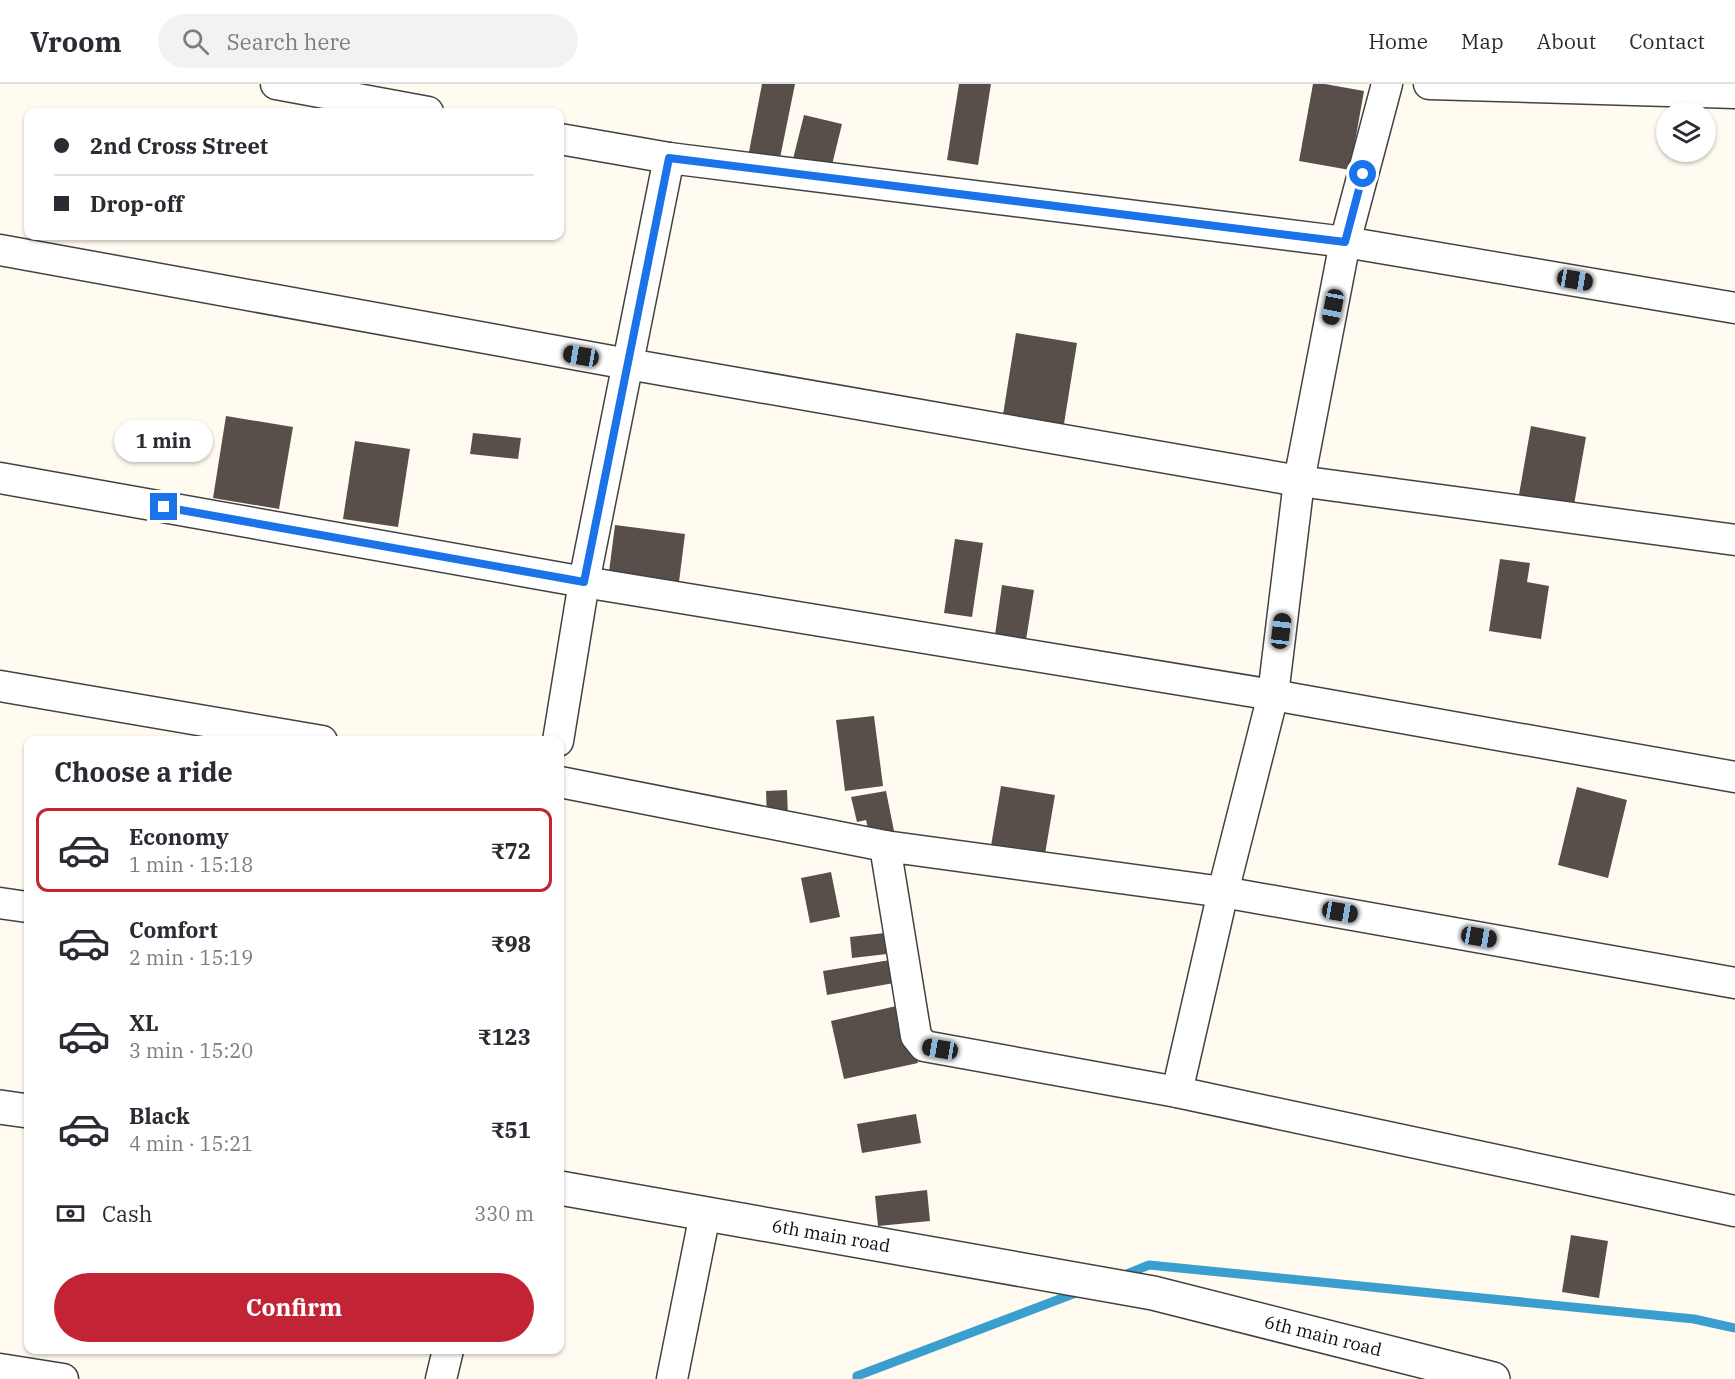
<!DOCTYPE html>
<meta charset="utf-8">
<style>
:root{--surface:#fff;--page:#f2f2f3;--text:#2b2b33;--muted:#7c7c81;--line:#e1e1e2;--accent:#c22436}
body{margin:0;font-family:"IBM Plex Serif",serif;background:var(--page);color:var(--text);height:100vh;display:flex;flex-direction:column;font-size:22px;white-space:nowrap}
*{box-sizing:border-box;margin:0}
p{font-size:20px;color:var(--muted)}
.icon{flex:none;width:33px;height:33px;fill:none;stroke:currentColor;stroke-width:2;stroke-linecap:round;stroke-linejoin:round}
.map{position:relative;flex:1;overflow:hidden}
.panel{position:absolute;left:24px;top:652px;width:540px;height:618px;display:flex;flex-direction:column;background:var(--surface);border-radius:12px;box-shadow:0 2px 4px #0004}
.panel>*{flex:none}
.guide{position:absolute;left:24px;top:24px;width:540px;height:132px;border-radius:12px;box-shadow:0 2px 4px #0004;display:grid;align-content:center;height:132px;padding:0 30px;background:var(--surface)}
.controls{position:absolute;left:1656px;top:18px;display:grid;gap:12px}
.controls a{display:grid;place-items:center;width:60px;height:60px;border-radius:50%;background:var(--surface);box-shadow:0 2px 4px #0004;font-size:30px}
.end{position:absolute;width:27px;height:27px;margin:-14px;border:8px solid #1a73e8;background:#fff;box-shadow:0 0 0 3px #fff}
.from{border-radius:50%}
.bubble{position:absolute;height:42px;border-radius:21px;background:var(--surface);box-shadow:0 2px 4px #0004;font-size:20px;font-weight:800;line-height:42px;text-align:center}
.car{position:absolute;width:18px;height:36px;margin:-18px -9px;border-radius:8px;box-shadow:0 0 4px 2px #0007;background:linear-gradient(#222 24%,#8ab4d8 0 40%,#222 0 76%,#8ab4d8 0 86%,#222 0)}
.guide b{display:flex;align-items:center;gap:21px;height:57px;font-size:22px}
.guide b+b{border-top:2px solid var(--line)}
.guide i{width:15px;height:15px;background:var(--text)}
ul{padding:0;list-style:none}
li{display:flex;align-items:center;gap:18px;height:84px;margin:0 12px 9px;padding:0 18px;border:3px solid transparent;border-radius:12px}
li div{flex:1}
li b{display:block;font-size:22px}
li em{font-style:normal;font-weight:800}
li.on{border-color:var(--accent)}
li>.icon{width:54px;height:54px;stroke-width:1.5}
h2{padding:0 30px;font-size:27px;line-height:72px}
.pay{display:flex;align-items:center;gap:15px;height:66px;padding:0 30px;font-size:22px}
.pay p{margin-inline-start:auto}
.primary-button{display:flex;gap:12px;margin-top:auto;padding:12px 30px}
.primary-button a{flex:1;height:69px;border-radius:36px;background:var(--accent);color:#fff;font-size:24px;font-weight:800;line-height:69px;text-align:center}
header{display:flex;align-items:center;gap:36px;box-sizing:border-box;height:84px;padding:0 30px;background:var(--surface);border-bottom:2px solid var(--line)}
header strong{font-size:28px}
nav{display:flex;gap:33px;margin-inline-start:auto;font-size:21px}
.search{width:420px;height:54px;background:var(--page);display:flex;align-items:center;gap:15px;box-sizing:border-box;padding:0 21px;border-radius:33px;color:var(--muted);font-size:22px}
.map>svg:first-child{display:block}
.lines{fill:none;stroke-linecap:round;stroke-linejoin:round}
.stream{stroke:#3a9ecf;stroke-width:9}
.building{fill:#584f4b}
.minor-casing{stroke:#424242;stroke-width:33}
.tertiary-casing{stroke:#424242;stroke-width:36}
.minor{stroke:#fff;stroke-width:30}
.tertiary{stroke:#fff;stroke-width:33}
.route{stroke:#1a73e8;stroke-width:8}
.labels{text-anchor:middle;stroke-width:6;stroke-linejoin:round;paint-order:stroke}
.street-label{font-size:18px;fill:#0f0f0f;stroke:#fff}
</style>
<header>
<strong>Vroom</strong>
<div class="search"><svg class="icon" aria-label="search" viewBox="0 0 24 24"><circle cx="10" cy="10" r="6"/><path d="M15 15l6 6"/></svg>Search here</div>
<nav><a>Home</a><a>Map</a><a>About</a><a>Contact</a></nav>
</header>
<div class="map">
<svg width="1735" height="1295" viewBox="0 0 1735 1295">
<rect width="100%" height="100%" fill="#fffbf1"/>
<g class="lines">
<!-- stream -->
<g class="stream">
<path d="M1122 1192 1149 1181 1694 1235 1735 1244"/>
<path d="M857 1295V1292L1081 1207"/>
</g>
</g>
<!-- building -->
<g class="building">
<path d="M762 0H795L779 79 748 73Z"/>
<path d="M959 0H991L978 81 947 76Z"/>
<path d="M1313 0H1325L1364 7 1350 86 1299 77Z"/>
<path d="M804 31 842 40 831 85 793 75Z"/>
<path d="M1016 249 1077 259 1063 346 1002 337Z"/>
<path d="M226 332 293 343 279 425 213 414Z"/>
<path d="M1531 342 1586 353 1572 432 1517 422Z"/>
<path d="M473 349 521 354 518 375 470 370Z"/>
<path d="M355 357 410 365 398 443 343 435Z"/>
<path d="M615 441 685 450 679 498 609 488Z"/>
<path d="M955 455 983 459 972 533 944 529Z"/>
<path d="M1500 475 1530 479 1527 498 1549 502 1541 555 1489 547Z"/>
<path d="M1002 501 1034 506 1026 556 995 551Z"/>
<path d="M874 632 883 702 845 707 836 636Z"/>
<path d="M1001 702 1055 711 1045 770 991 762Z"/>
<path d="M1577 703 1627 716 1608 794 1558 781Z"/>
<path d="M787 706 788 734 767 735 766 707Z"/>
<path d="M886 707 895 752 871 757 866 736 857 738 851 713Z"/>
<path d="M831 788 840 833 810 839 801 794Z"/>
<path d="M885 849 887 870 852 874 850 853Z"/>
<path d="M890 876 894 899 827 911 823 887Z"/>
<path d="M905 920 918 979 844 995 831 937Z"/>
<path d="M916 1030 921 1059 862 1069 857 1040Z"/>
<path d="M927 1106 930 1137 878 1142 875 1112Z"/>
<path d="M1571 1151 1608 1157 1599 1214 1562 1208Z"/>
</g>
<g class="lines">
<defs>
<g id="minor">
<path d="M276 0 428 28"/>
<path d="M1429 0 1735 9"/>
<path d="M560 55 669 74 1345 158 1735 224"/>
<path d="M0 166 628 280 1299 397 1735 456"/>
<path d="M0 394 584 498 1273 611 1735 693"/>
<path d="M0 602 322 657"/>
<path d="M558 657 584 498 669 74"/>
<path d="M560 698 885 762"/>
<path d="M0 819 27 823"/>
<path d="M1735 899 1223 808 885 762 916 952 924 962 1177 1008 1735 1127"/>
<path d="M1177 1008 1223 808 1273 611 1299 397 1345 158 1387 0"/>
<path d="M0 1285 63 1295"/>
<path d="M441 1295 448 1266"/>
<path d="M672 1295 705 1130"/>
</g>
<g id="tertiary">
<path d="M0 1023 28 1027"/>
<path d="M560 1104 1153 1209 1493 1295"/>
</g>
</defs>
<!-- minor casing -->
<use href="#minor" class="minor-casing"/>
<!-- tertiary casing -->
<use href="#tertiary" class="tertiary-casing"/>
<!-- minor -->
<use href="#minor" class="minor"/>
<!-- tertiary -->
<use href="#tertiary" class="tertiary"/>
</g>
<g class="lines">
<!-- route -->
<path class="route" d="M164 423 584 498 669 74 1345 158 1363 90"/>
</g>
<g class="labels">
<!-- street labels -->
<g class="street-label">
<text transform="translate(831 1152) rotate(10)" y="6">6th main road</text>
<text transform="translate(1323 1252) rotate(14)" y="6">6th main road</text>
</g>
</g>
</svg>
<div class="controls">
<a><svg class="icon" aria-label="layers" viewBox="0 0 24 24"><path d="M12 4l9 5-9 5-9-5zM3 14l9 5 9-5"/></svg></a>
</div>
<i class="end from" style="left:1363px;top:90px"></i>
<i class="end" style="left:164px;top:423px"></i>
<div class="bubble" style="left:114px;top:336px;width:99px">1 min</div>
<i class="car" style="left:1575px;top:196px;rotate:100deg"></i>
<i class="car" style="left:1333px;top:223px;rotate:191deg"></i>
<i class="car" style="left:581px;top:272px;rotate:280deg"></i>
<i class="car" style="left:1281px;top:547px;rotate:7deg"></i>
<i class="car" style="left:1340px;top:828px;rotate:100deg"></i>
<i class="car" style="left:1479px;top:853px;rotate:100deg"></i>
<i class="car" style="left:940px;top:965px;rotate:279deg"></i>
<div class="guide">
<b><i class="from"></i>2nd Cross Street</b>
<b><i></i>Drop-off</b>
</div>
<section class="panel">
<h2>Choose a ride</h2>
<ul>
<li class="on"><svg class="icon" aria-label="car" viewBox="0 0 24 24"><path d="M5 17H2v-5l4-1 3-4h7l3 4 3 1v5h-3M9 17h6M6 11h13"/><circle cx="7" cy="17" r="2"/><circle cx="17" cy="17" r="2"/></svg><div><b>Economy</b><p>1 min · 15:18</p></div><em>₹72</em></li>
<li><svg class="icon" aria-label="car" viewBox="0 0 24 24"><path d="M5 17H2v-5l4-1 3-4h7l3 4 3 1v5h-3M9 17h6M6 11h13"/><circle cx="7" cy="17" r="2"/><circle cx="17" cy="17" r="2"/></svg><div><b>Comfort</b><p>2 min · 15:19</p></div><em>₹98</em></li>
<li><svg class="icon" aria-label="car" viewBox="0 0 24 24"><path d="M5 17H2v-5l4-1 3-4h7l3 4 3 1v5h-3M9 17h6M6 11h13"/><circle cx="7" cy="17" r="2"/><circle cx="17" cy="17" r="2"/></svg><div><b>XL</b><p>3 min · 15:20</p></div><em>₹123</em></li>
<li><svg class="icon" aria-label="car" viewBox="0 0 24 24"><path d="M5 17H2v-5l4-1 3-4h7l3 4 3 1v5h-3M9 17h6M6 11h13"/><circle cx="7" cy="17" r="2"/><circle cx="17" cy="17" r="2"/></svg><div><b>Black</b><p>4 min · 15:21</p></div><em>₹51</em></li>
</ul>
<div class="pay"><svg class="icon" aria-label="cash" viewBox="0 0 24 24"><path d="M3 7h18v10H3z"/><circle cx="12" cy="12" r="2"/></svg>Cash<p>330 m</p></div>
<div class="primary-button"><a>Confirm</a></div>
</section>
</div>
